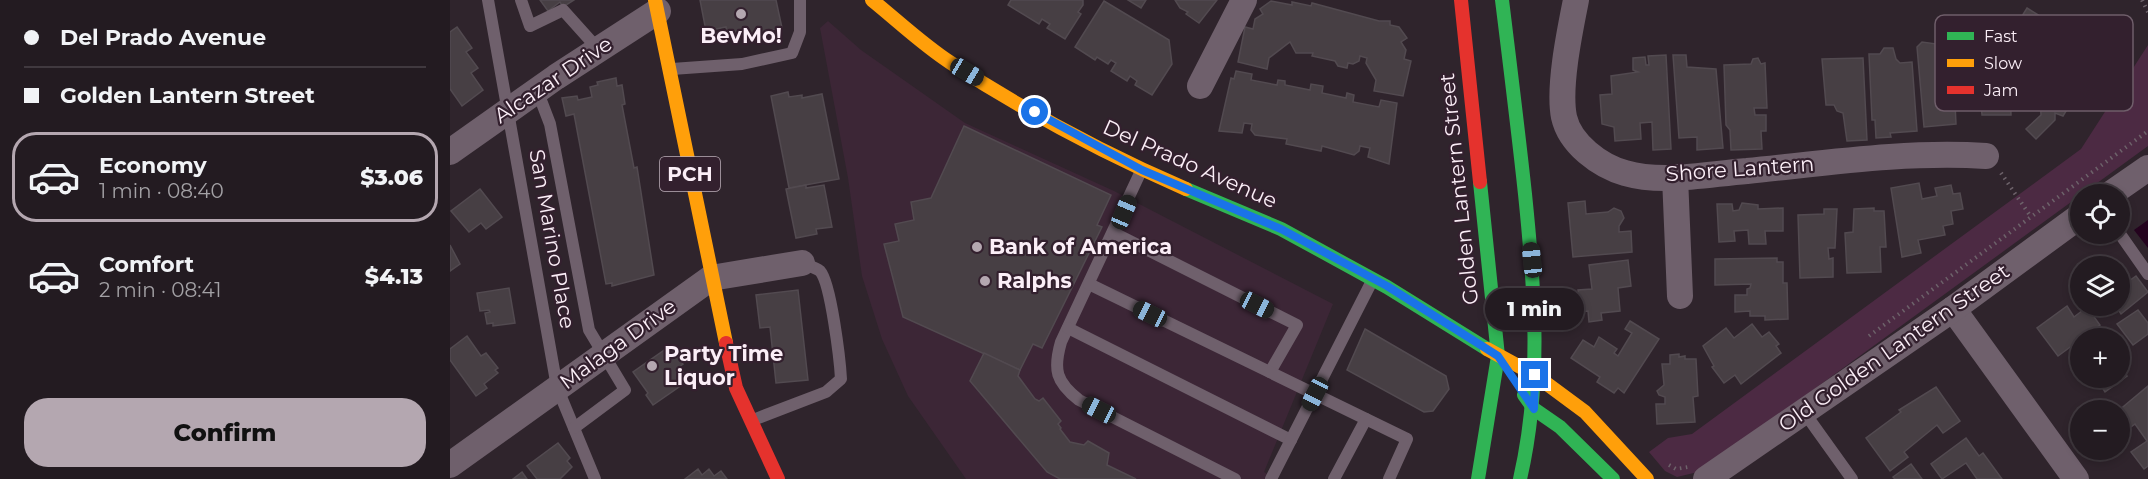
<!DOCTYPE html>
<meta charset="utf-8">
<style>
:root{--surface:#231b21;--page:#2f282e;--text:#f1f3f6;--muted:#a3a1a5;--line:#40393f;--accent:#b4a7b0}
body{margin:0;font-family:Montserrat,sans-serif;background:var(--page);color:var(--text);height:100vh;display:flex;flex-direction:column;font-size:22px;white-space:nowrap}
*{box-sizing:border-box;margin:0}
p{font-size:20px;color:var(--muted)}
.icon{flex:none;width:33px;height:33px;fill:none;stroke:currentColor;stroke-width:2;stroke-linecap:round;stroke-linejoin:round}
.map{position:relative;flex:1;overflow:hidden}
.details{display:flex;flex-direction:column;background:var(--surface);width:450px}
.details>*{flex:none}
.guide{display:grid;align-content:center;height:132px;padding:0 24px;background:var(--surface)}
.buttons{position:absolute;left:1620px;top:184px;display:grid;gap:12px}
.buttons a{display:grid;place-items:center;width:60px;height:60px;border-radius:50%;background:var(--surface);box-shadow:0 3px 9px #0003,0 0 0 2px var(--line);font-size:30px}
.end{position:absolute;width:27px;height:27px;margin:-14px;border:8px solid #1a73e8;background:#fff;box-shadow:0 0 0 3px #fff}
.from{border-radius:50%}
.bubble{position:absolute;height:42px;border-radius:21px;background:var(--surface);box-shadow:0 3px 9px #0003,0 0 0 2px var(--line);font-size:20px;font-weight:800;line-height:42px;text-align:center}
.car{position:absolute;width:18px;height:36px;margin:-18px -9px;border-radius:8px;box-shadow:0 0 4px 2px #0007;background:linear-gradient(#222 24%,#8ab4d8 0 40%,#222 0 76%,#8ab4d8 0 86%,#222 0)}
.guide b{display:flex;align-items:center;gap:21px;height:57px;font-size:22px}
.guide b+b{border-top:2px solid var(--line)}
.guide i{width:15px;height:15px;background:var(--text)}
ul{padding:0;list-style:none}
li{display:flex;align-items:center;gap:18px;height:90px;margin:0 12px 9px;padding:0 12px;border:3px solid transparent;border-radius:24px}
li div{flex:1}
li b{display:block;font-size:22px}
li em{font-style:normal;font-weight:800}
li.selected{border-color:var(--accent)}
li>.icon{width:54px;height:54px;stroke-width:1.5}
.action{display:flex;gap:12px;margin-top:auto;padding:12px 24px}
.action a{flex:1;height:69px;border-radius:24px;background:var(--accent);color:#111;font-size:24px;font-weight:800;line-height:69px;text-align:center}
main{display:flex;flex:1;min-height:0}
.map>svg:first-child{display:block}
.built{fill:#3c2636}
.green{fill:#4c2a43}
.water{fill:#24031e}
.building{fill:#473f44;stroke:#524a50;stroke-width:1.5}
.lines{fill:none;stroke-linecap:round;stroke-linejoin:round}
.path{stroke:#6d626a;stroke-width:4;stroke-dasharray:1.5 4.5;stroke-linecap:butt}
.lane{stroke:#6f606c;stroke-width:12}
.street{stroke:#6f606c;stroke-width:26}
.fast{stroke:#30b455;stroke-width:14}
.slow{stroke:#ff9f0a;stroke-width:14}
.jam{stroke:#e5322d;stroke-width:14}
.route{stroke:#1a73e8;stroke-width:8}
.poi-dot{fill:#b4a7b0;stroke:#33202e;stroke-width:2}
.labels{text-anchor:middle;stroke-width:4.5;stroke-linejoin:round;paint-order:stroke}
.shield{fill:#33202e;stroke:#bfb0bb;stroke-width:1.5}
.shield-label{font-size:20px;font-weight:bold;fill:#fbeef7}
.poi-label{font-size:21px;font-weight:bold;fill:#fbeef7;stroke:#33202e;text-anchor:start}
.street-label{font-size:21px;fill:#fbeef7;stroke:#33202e}
.key{fill:#33202e;stroke:#6f5e6a;stroke-width:1.5}
.key-label{font-size:16px;fill:#fbeef7}
</style>
<main>
<section class="details">
<div class="guide">
<b><i class="from"></i>Del Prado Avenue</b>
<b><i></i>Golden Lantern Street</b>
</div>
<ul>
<li class="selected"><svg class="icon" aria-label="car" viewBox="0 0 24 24"><path d="M5 17H2v-5l4-1 3-4h7l3 4 3 1v5h-3M9 17h6M6 11h13"/><circle cx="7" cy="17" r="2"/><circle cx="17" cy="17" r="2"/></svg><div><b>Economy</b><p>1 min · 08:40</p></div><em>$3.06</em></li>
<li><svg class="icon" aria-label="car" viewBox="0 0 24 24"><path d="M5 17H2v-5l4-1 3-4h7l3 4 3 1v5h-3M9 17h6M6 11h13"/><circle cx="7" cy="17" r="2"/><circle cx="17" cy="17" r="2"/></svg><div><b>Comfort</b><p>2 min · 08:41</p></div><em>$4.13</em></li>
</ul>
<div class="action"><a>Confirm</a></div>
</section>
<div class="map">
<svg width="1698" height="479" viewBox="0 0 1698 479">
<rect width="100%" height="100%" fill="#2f242c"/>
<!-- built -->
<path class="built" d="M378 21 411 50 515 123 664 191 883 304 814 472 826 479H516L458 396 432 339 412 276 398 178 370 28Z"/>
<!-- green -->
<path class="green" d="M1698 45V146L1252 471 1227 477 1215 471 1199 452 1218 438 1242 434 1631 149Z"/>
<!-- water -->
<path class="water" d="M1698 220V248L1684 230Z"/>
<!-- building -->
<g class="building">
<path d="M90 0H124L113 7 110 2 98 11Z"/>
<path d="M250 0H326L332 28 278 38 276 27 256 31Z"/>
<path d="M561 0H633V5L628 12 631 14 615 39 597 28 600 24 592 19 589 24 558 5Z"/>
<path d="M678 0H696L691 8Z"/>
<path d="M725 0H767L749 23 736 14 738 12 730 8Z"/>
<path d="M654 1 719 40 722 64 702 95 685 85 687 81 680 76 677 81 661 71 666 63 661 60 658 64 647 57 645 60 625 47Z"/>
<path d="M821 1 842 5V2L861 6 862 3 929 21H940V25L949 27 957 38 951 42 956 50 954 59 961 61 953 96 924 91 926 80 916 63 917 58 910 56 909 61 903 64 898 63 897 68 888 66 885 61 862 56 863 53H846L840 42 819 58 817 69 788 62 795 27 803 29 805 19 813 14 810 9Z"/>
<path d="M1577 8 1613 30 1618 21 1626 18 1633 23 1635 33 1630 41 1645 50 1621 90 1627 93 1613 116 1605 113V120L1586 139 1576 129 1591 115 1590 91 1597 80 1591 76 1599 63 1589 56 1582 67 1570 59 1575 52 1570 49 1569 37 1574 29 1567 24Z"/>
<path d="M1546 21H1553L1558 25 1561 115H1532L1530 91 1518 92 1515 32 1544 31V23Z"/>
<path d="M7 27 22 48 16 52 28 68 21 73 33 90 12 106 0 89V32Z"/>
<path d="M1509 36 1512 103H1505L1506 124 1474 127 1467 47 1472 42 1486 44V37Z"/>
<path d="M1434 48H1443L1446 59 1450 63 1462 62 1467 131 1440 133 1441 137 1426 138 1425 120H1422L1419 54H1430Z"/>
<path d="M1216 55 1221 149 1203 150 1202 122 1190 123 1191 139 1165 141 1164 127 1152 124 1150 95 1162 94 1161 76 1188 72 1183 70V58L1195 57 1196 65H1199L1198 56Z"/>
<path d="M1223 55H1236L1237 67 1266 69 1273 148 1247 150V137L1229 138Z"/>
<path d="M1308 58 1311 64 1315 63 1317 108H1304L1305 115H1316V131H1311L1312 149 1281 150 1280 130 1276 125 1274 65 1301 64 1303 59Z"/>
<path d="M1413 58 1417 140 1397 141 1393 113 1387 111 1384 105H1376L1372 59Z"/>
<path d="M786 71 802 74 801 80 827 85 828 80 835 81V85L860 90 861 84 873 86 872 93 896 98 897 93 904 95 903 102 929 107 931 100 947 103 939 164 918 157 920 148 910 146 909 151 904 155 872 146 871 151 836 144 837 139 805 135 801 130 802 124 794 123 792 133 769 131 781 78 784 79Z"/>
<path d="M166 78 167 86 172 85 175 104 172 105 184 168 187 167 204 275 162 286V283L156 284 124 114 116 116 112 98 127 96 128 100 142 97 140 87 148 85 147 82Z"/>
<path d="M338 92 339 97 352 95V98L372 94 389 179 339 188 321 96Z"/>
<path d="M514 126 661 195 647 225 652 227 592 348 583 344 570 370 453 317 434 244 449 241 445 224 464 220 461 202 481 198Z"/>
<path d="M1469 183 1472 199 1487 196 1485 188 1501 185 1503 194 1510 193 1513 209 1501 211 1503 224 1493 226 1495 235 1468 240 1471 253 1452 257 1441 188Z"/>
<path d="M356 185V188L374 185 382 227 366 229 367 234 346 238 336 189Z"/>
<path d="M30 189 52 217 36 229 31 223 19 232 1 211Z"/>
<path d="M1135 201 1136 214 1158 212 1164 208 1171 211 1174 218 1169 226V232L1181 231 1182 252 1123 257 1118 203Z"/>
<path d="M1292 203 1308 205V209L1333 208V231H1315L1316 244H1299L1298 230 1284 231 1285 241 1269 242 1267 204H1282L1283 211 1289 210Z"/>
<path d="M1424 208V211H1434L1436 247H1430L1431 272 1397 273 1395 233 1403 232 1404 209Z"/>
<path d="M1374 209H1387L1385 248H1378L1379 259 1383 258V277L1350 278 1348 215 1374 214Z"/>
<path d="M0 245 10 264 0 271Z"/>
<path d="M1327 258V262H1333V283H1337L1338 319 1315 320V316H1300V311L1285 312V295H1297V289L1300 288 1301 284 1265 285V259Z"/>
<path d="M1178 260 1181 286 1168 288 1170 311 1151 313 1152 320 1139 322 1138 311 1130 312 1128 290 1142 289 1139 265Z"/>
<path d="M1670 274 1676 283 1686 276 1698 292 1671 314 1666 306H1670Z"/>
<path d="M59 288 65 323 43 326V323L37 324 35 313 40 312 39 310 30 311 27 293Z"/>
<path d="M348 290 358 380 326 383 320 327 310 328 306 295Z"/>
<path d="M1617 306 1624 317 1637 307 1650 325 1608 356 1587 328Z"/>
<path d="M1688 310 1698 323V334L1683 345 1667 324Z"/>
<path d="M1180 321 1209 339 1174 393 1168 388 1164 393 1147 382 1150 377 1121 358 1133 340 1144 347 1149 337 1167 349 1164 353 1168 356 1182 333 1175 329Z"/>
<path d="M1302 324 1312 337 1319 332 1329 344 1326 346 1331 353 1291 384 1285 375 1274 383 1262 367 1264 366 1253 346 1276 328 1284 338Z"/>
<path d="M915 329 996 376 999 389 983 411 974 412 897 370Z"/>
<path d="M17 336 31 356 36 353 48 368 45 370 48 373 34 384 37 388 26 396 0 360V349Z"/>
<path d="M220 346 233 364 229 367 239 380 203 405 196 395 198 393 183 372Z"/>
<path d="M534 353 570 370 568 376 585 399 589 401 593 398 611 421 608 424 611 428 610 429 620 442 634 445 638 441 659 453 657 465 686 479H610L597 472 520 381Z"/>
<path d="M1229 354V357L1235 356V359H1246L1248 396 1243 397 1245 422 1207 424 1206 404H1215V397L1209 395 1207 391 1214 385 1212 364H1220V355Z"/>
<path d="M1670 366 1677 376 1655 392 1646 378H1670Z"/>
<path d="M1698 386V466L1694 469 1681 452 1697 441 1685 424 1670 435 1668 411Z"/>
<path d="M1486 387 1510 421 1493 433 1487 425 1454 452 1458 457 1440 471 1416 438 1451 412 1449 410Z"/>
<path d="M1516 438 1529 456 1533 453 1552 479H1527L1516 463 1492 479 1481 464Z"/>
<path d="M108 443 120 458 117 461 122 467 110 479H87L77 466Z"/>
<path d="M1461 464 1472 479H1445L1443 477Z"/>
<path d="M248 469 252 475 259 469 264 476 271 471 277 479H235Z"/>
<path d="M72 472 77 479H63Z"/>
</g>
<g class="lines">
<!-- path -->
<g class="path">
<path d="M1692 0 1698 12"/>
<path d="M1551 173 1581 217"/>
<path d="M1419 336 1698 131"/>
<path d="M1219 465 1226 469 1238 467"/>
</g>
<!-- lane -->
<g class="lane">
<path d="M38 0 107 387 145 479"/>
<path d="M71 0 80 26 113 10 148 49"/>
<path d="M222 69 292 64 342 53 350 32V0"/>
<path d="M87 90 100 124 139 330 175 390 124 428"/>
<path d="M691 171 611 342C603 370 606 382 629 400L785 479"/>
<path d="M664 233 847 325 820 372"/>
<path d="M1670 234 1698 274"/>
<path d="M639 284 957 439 939 479"/>
<path d="M618 328 841 440"/>
<path d="M1354 412 1402 479"/>
<path d="M303 420 376 392 391 379C390 361 381 283 370 271 366 268 357 265 352 263"/>
<path d="M821 479 923 279"/>
<path d="M884 479 916 419"/>
</g>
<!-- street -->
<g class="street">
<path d="M1126 0C1120 30 1108 87 1114 117 1120 144 1150 166 1175 173 1213 184 1258 174 1297 171 1377 163 1456 151 1536 156"/>
<path d="M750 86 794 0"/>
<path d="M0 152 106 77 208 11"/>
<path d="M1225 177 1230 296"/>
<path d="M1659 195 1698 168"/>
<path d="M1503 309 1626 479"/>
<path d="M0 465 261 278 352 263"/>
<path d="M1256 479 1503 309 1630 216"/>
</g>
<!-- fast -->
<g class="fast">
<path d="M1052 0C1060 65 1068 129 1075 194 1085 291 1092 384 1070 479"/>
<path d="M736 189 831 229 937 287 1037 349"/>
<path d="M1074 395 1084 409 1110 427 1163 479"/>
<path d="M1028 479 1048 356 1030 182"/>
</g>
<!-- slow -->
<g class="slow">
<path d="M205 0 276 343"/>
<path d="M422 0C448 21 473 45 501 63 575 111 655 154 736 189"/>
<path d="M1037 349 1085 375 1135 412 1197 479"/>
</g>
<!-- jam -->
<g class="jam">
<path d="M1011 0 1030 182"/>
<path d="M276 343 286 388 328 479"/>
</g>
</g>
<g class="lines">
<!-- route -->
<path class="route" d="M585 112 692 170 831 229 937 286 1048 356 1084 409 1085 375"/>
</g>
<!-- markers -->
<g class="poi-dot">
<circle cx="291" cy="14" r="6"/>
<circle cx="527" cy="247" r="6"/>
<circle cx="535" cy="281" r="6"/>
<circle cx="202" cy="366" r="6"/>
</g>
<g class="labels">
<!-- shield labels -->
<rect class="shield" x="210" y="157" width="60" height="34" rx="4.5"/>
<g class="shield-label">
<text x="240" y="181">PCH</text>
</g>
<!-- poi labels -->
<g class="poi-label">
<text x="291" y="43" text-anchor="middle">BevMo!</text>
<text x="539" y="254">Bank of America</text>
<text x="547" y="288">Ralphs</text>
<text x="214" y="361">Party Time<tspan x="214" dy="24">Liquor</tspan></text>
</g>
<!-- street labels -->
<g class="street-label">
<text transform="translate(103 80) rotate(-34)" y="7">Alcazar Drive</text>
<text transform="translate(740 164) rotate(24)" y="7">Del Prado Avenue</text>
<text transform="translate(1290 169) rotate(-4)" y="7">Shore Lantern</text>
<text transform="translate(1009 189) rotate(-96)" y="7">Golden Lantern Street</text>
<text transform="translate(102 239) rotate(80)" y="7">San Marino Place</text>
<text transform="translate(168 344) rotate(-36)" y="7">Malaga Drive</text>
<text transform="translate(1444 348) rotate(-35)" y="7">Old Golden Lantern Street</text>
</g>
</g>
<!-- legend -->
<rect x="1485" y="15" width="198" height="96" rx="9" class="key"/>
<rect x="1497" y="32" width="27" height="8" fill="#30b455"/>
<rect x="1497" y="59" width="27" height="8" fill="#ff9f0a"/>
<rect x="1497" y="86" width="27" height="8" fill="#e5322d"/>
<g class="key-label">
<text x="1534" y="42">Fast</text>
<text x="1534" y="69">Slow</text>
<text x="1534" y="96">Jam</text>
</g>
</svg>
<div class="buttons">
<a><svg class="icon" aria-label="locate" viewBox="0 0 24 24"><circle cx="12" cy="12" r="6"/><path d="M12 2v4M12 18v4M2 12h4M18 12h4"/></svg></a>
<a><svg class="icon" aria-label="layers" viewBox="0 0 24 24"><path d="M12 4l9 5-9 5-9-5zM3 14l9 5 9-5"/></svg></a>
<a>+</a>
<a>−</a>
</div>
<i class="end from" style="left:585px;top:112px"></i>
<i class="end" style="left:1085px;top:375px"></i>
<div class="bubble" style="left:1035px;top:288px;width:99px">1 min</div>
<i class="car" style="left:517px;top:72px;rotate:121deg"></i>
<i class="car" style="left:674px;top:212px;rotate:23deg"></i>
<i class="car" style="left:1082px;top:260px;rotate:354deg"></i>
<i class="car" style="left:807px;top:305px;rotate:117deg"></i>
<i class="car" style="left:700px;top:314px;rotate:296deg"></i>
<i class="car" style="left:865px;top:394px;rotate:207deg"></i>
<i class="car" style="left:649px;top:410px;rotate:297deg"></i>
</div>
</main>
